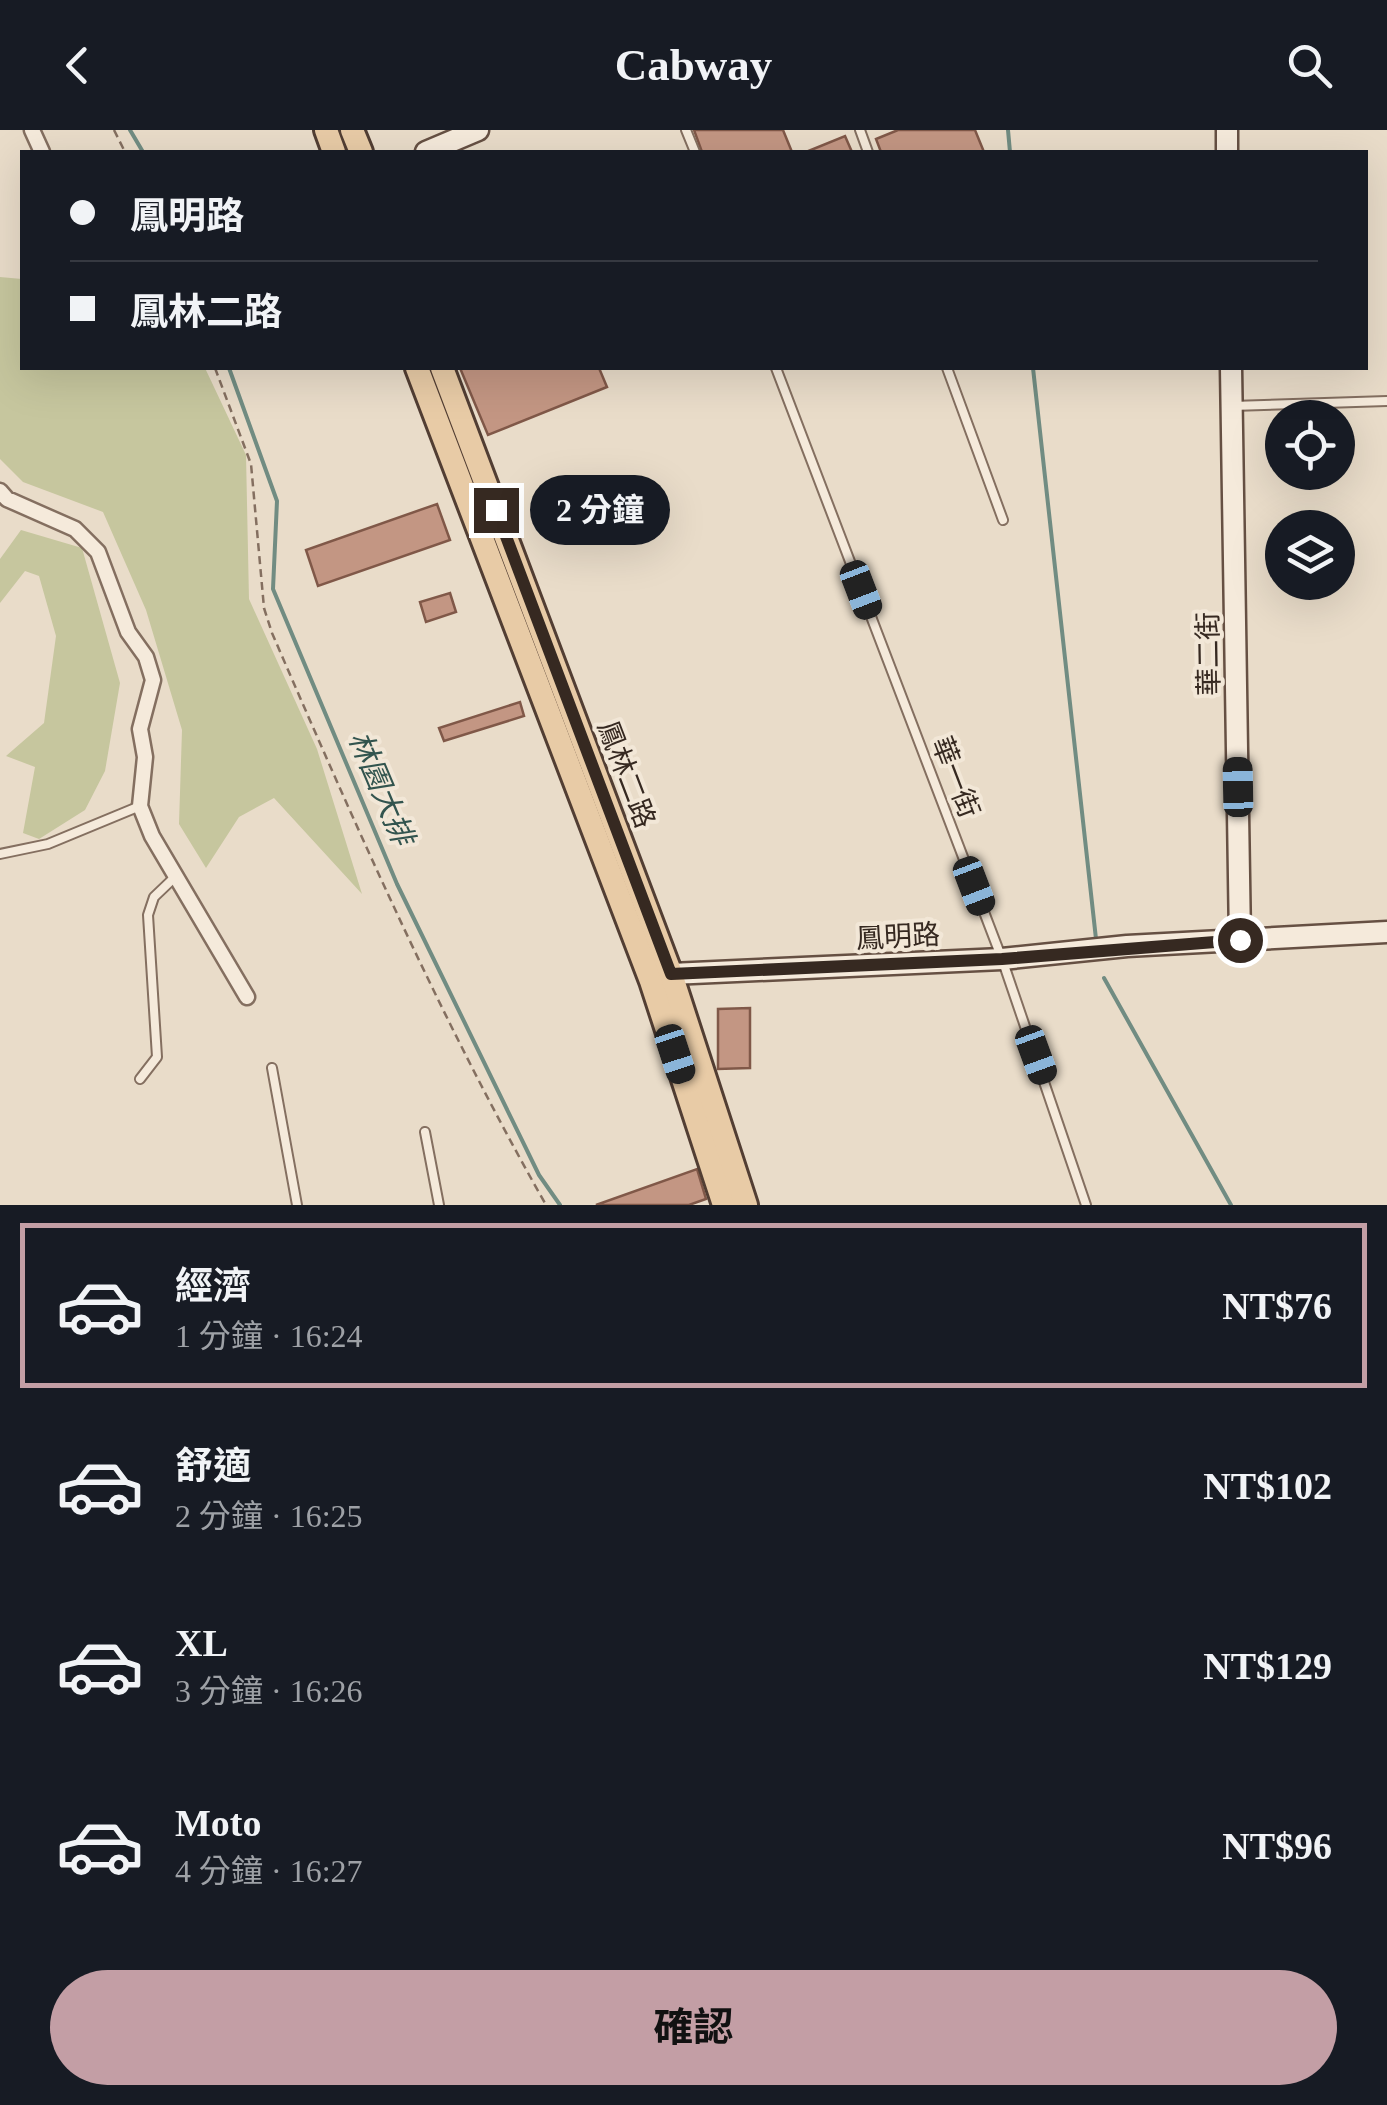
<!DOCTYPE html>
<html lang="zh-TW">
<meta charset="utf-8">
<style>
:root{--surface:#171b24;--page:#20242c;--text:#f1f3f6;--muted:#9ea1a6;--line:#363941;--accent:#c39ea5}
body{margin:0;font-family:"Times New Roman","Noto Sans TC",serif;background:var(--page);color:var(--text);height:100vh;display:flex;flex-direction:column;font-size:38px;white-space:nowrap}
*{box-sizing:border-box;margin:0}
p{font-size:32px;color:var(--muted)}
.icon{flex:none;width:55px;height:55px;fill:none;stroke:currentColor;stroke-width:2;stroke-linecap:round;stroke-linejoin:round}
.map{position:relative;height:1075px;overflow:hidden}
.sheet{display:flex;flex-direction:column;background:var(--surface);flex:1}
.sheet>*{flex:none}
.banner{position:absolute;left:20px;top:20px;width:1348px;height:220px;border-radius:0px;box-shadow:0 10px 40px #0002;display:grid;align-content:center;height:220px;padding:0 50px;background:var(--surface)}
.tools{position:absolute;left:1265px;top:270px;display:grid;gap:20px}
.tools a{display:grid;place-items:center;width:90px;height:90px;border-radius:50%;background:var(--surface);box-shadow:0 10px 40px #0002;font-size:50px}
.end{position:absolute;width:45px;height:45px;margin:-22px;border:12px solid #362921;background:#fff;box-shadow:0 0 0 5px #fff}
.from{border-radius:50%}
.bubble{position:absolute;height:70px;border-radius:35px;background:var(--surface);box-shadow:0 10px 40px #0002;font-size:32px;font-weight:700;line-height:70px;text-align:center}
.car{position:absolute;width:30px;height:60px;margin:-30px -15px;border-radius:12px;box-shadow:0 0 8px 2px #0007;background:linear-gradient(#222 24%,#8ab4d8 0 40%,#222 0 76%,#8ab4d8 0 86%,#222 0)}
.banner b{display:flex;align-items:center;gap:35px;height:95px;font-size:38px}
.banner b+b{border-top:2px solid var(--line)}
.banner i{width:25px;height:25px;background:var(--text)}
ul{padding:18px 0 0;list-style:none}
li{display:flex;align-items:center;gap:30px;height:165px;margin:0 20px 15px;padding:0 30px;border:5px solid transparent;border-radius:0px}
li div{flex:1}
li b{display:block;font-size:38px}
li em{font-style:normal;font-weight:700}
li.selected{border-color:var(--accent)}
li>.icon{width:90px;height:90px;stroke-width:1.5}
.action{display:flex;gap:20px;margin-top:auto;padding:20px 50px}
.action a{flex:1;height:115px;border-radius:60px;background:var(--accent);color:#111;font-size:40px;font-weight:700;line-height:115px;text-align:center}
header{display:flex;justify-content:space-between;align-items:center;height:130px;padding:0 50px;background:var(--surface);font-size:45px;font-weight:700}
.map>svg:first-child{display:block}
.green{fill:#c6c69e}
.lines{fill:none;stroke-linecap:round;stroke-linejoin:round}
.stream{stroke:#718c82;stroke-width:4}
.building{fill:#c39683;stroke:#805848;stroke-width:2.5}
.lane-casing{stroke:#846f60;stroke-width:12}
.street-casing{stroke:#846f60;stroke-width:19}
.secondary-casing{stroke:#665043;stroke-width:25}
.primary-casing{stroke:#523e33;stroke-width:28}
.path{stroke:#846f60;stroke-width:2.5;stroke-dasharray:8 5;stroke-linecap:butt}
.lane{stroke:#f5eadb;stroke-width:8}
.street{stroke:#f5eadb;stroke-width:14}
.secondary{stroke:#f5eadb;stroke-width:20}
.primary{stroke:#e8cba6;stroke-width:22}
.route{stroke:#362921;stroke-width:12}
.labels{text-anchor:middle;stroke-width:8;stroke-linejoin:round;paint-order:stroke}
.street-label{font-size:28px;fill:#362921;stroke:#f2e7d7}
.water-label{font-size:30px;font-style:italic;fill:#32544e;stroke:#f2e7d7}
</style>
<header><svg class="icon" aria-label="back" viewBox="0 0 24 24"><path d="M15 5l-7 7 7 7"/></svg>Cabway<svg class="icon" aria-label="search" viewBox="0 0 24 24"><circle cx="10" cy="10" r="6"/><path d="M15 15l6 6"/></svg></header>
<div class="map">
<svg width="1387" height="1075" viewBox="0 0 1387 1075">
<rect width="100%" height="100%" fill="#e9dcc9"/>
<!-- green -->
<g class="green">
<path d="M0 147 22 149V238H205L246 325 249 469 317 619 362 764 274 668 239 687 206 738 179 694 182 600 146 480 103 382 23 352 0 329Z"/>
<path d="M21 400 82 418 120 553 105 641 85 680 39 709 23 703 35 637 6 626 44 593 56 506 39 446 25 441 0 473V429Z"/>
</g>
<g class="lines">
<!-- stream -->
<g class="stream">
<path d="M130 0 143 22"/>
<path d="M1008 0 1010 22"/>
<path d="M229 238 277 371 273 459 397 754 539 1045 560 1075"/>
<path d="M1033 238 1096 809"/>
<path d="M1104 848 1231 1075"/>
</g>
</g>
<!-- building -->
<g class="building">
<path d="M694 0H783L792 22H702Z"/>
<path d="M898 0H975L984 22H881L876 9Z"/>
<path d="M845 6 852 22H806Z"/>
<path d="M460 238H599L607 257 488 305Z"/>
<path d="M437 374 450 410 318 456 306 420Z"/>
<path d="M450 463 456 482 426 492 420 472Z"/>
<path d="M520 572 524 586 444 611 439 598Z"/>
<path d="M750 878V938L718 939V879Z"/>
<path d="M697 1039 706 1069 689 1075H596Z"/>
</g>
<g class="lines">
<defs>
<g id="lane">
<path d="M686 0 695 22"/>
<path d="M860 0 868 22"/>
<path d="M776 238 1002 829 1086 1075"/>
<path d="M947 238 1003 390"/>
<path d="M1232 276 1387 271"/>
<path d="M0 724 48 714 140 676"/>
<path d="M272 938 297 1075"/>
<path d="M140 949 157 927 148 785 154 767 176 746"/>
<path d="M425 1002 439 1075"/>
</g>
<g id="street">
<path d="M32 0 42 22"/>
<path d="M0 361 7 369 75 399 98 422 128 502 146 527 153 550 140 599 145 627 140 676 152 706 247 867"/>
</g>
<g id="secondary">
<path d="M1227 0V22"/>
<path d="M426 22 478 0"/>
<path d="M1231 238 1240 810"/>
<path d="M658 849 671 844 1002 829 1127 816 1387 802"/>
</g>
<g id="primary">
<path d="M326 0 334 22"/>
<path d="M352 0 361 22"/>
<path d="M417 238 651 851 724 1075"/>
<path d="M442 238 671 844 746 1075"/>
</g>
</defs>
<!-- lane casing -->
<use href="#lane" class="lane-casing"/>
<!-- street casing -->
<use href="#street" class="street-casing"/>
<!-- secondary casing -->
<use href="#secondary" class="secondary-casing"/>
<!-- primary casing -->
<use href="#primary" class="primary-casing"/>
<!-- path -->
<g class="path">
<path d="M114 0 125 22"/>
<path d="M215 238 251 334 264 478 272 503C356 697 441 890 546 1075"/>
</g>
<!-- lane -->
<use href="#lane" class="lane"/>
<!-- street -->
<use href="#street" class="street"/>
<!-- secondary -->
<use href="#secondary" class="secondary"/>
<!-- primary -->
<use href="#primary" class="primary"/>
</g>
<g class="lines">
<!-- route -->
<path class="route" d="M496 380 671 844 1002 829 1240 810"/>
</g>
<g class="labels">
<!-- street labels -->
<g class="street-label">
<text transform="translate(1208 524) rotate(-91)" y="10">華二街</text>
<text transform="translate(627 644) rotate(69)" y="10">鳳林二路</text>
<text transform="translate(956 647) rotate(69)" y="10">華一街</text>
<text transform="translate(898 806) rotate(-3)" y="10">鳳明路</text>
</g>
<!-- water labels -->
<g class="water-label">
<text transform="translate(381 658) rotate(67)" y="10">林園大排</text>
</g>
</g>
</svg>
<div class="tools">
<a><svg class="icon" aria-label="locate" viewBox="0 0 24 24"><circle cx="12" cy="12" r="6"/><path d="M12 2v4M12 18v4M2 12h4M18 12h4"/></svg></a>
<a><svg class="icon" aria-label="layers" viewBox="0 0 24 24"><path d="M12 4l9 5-9 5-9-5zM3 14l9 5 9-5"/></svg></a>
</div>
<i class="end from" style="left:1240px;top:810px"></i>
<i class="end" style="left:496px;top:380px"></i>
<div class="bubble" style="left:530px;top:345px;width:140px">2 分鐘</div>
<i class="car" style="left:861px;top:460px;rotate:159deg"></i>
<i class="car" style="left:1238px;top:657px;rotate:359deg"></i>
<i class="car" style="left:974px;top:756px;rotate:159deg"></i>
<i class="car" style="left:675px;top:924px;rotate:162deg"></i>
<i class="car" style="left:1036px;top:925px;rotate:160deg"></i>
<div class="banner">
<b><i class="from"></i>鳳明路</b>
<b><i></i>鳳林二路</b>
</div>
</div>
<section class="sheet">
<ul>
<li class="selected"><svg class="icon" aria-label="car" viewBox="0 0 24 24"><path d="M5 17H2v-5l4-1 3-4h7l3 4 3 1v5h-3M9 17h6M6 11h13"/><circle cx="7" cy="17" r="2"/><circle cx="17" cy="17" r="2"/></svg><div><b>經濟</b><p>1 分鐘 · 16:24</p></div><em>NT$76</em></li>
<li><svg class="icon" aria-label="car" viewBox="0 0 24 24"><path d="M5 17H2v-5l4-1 3-4h7l3 4 3 1v5h-3M9 17h6M6 11h13"/><circle cx="7" cy="17" r="2"/><circle cx="17" cy="17" r="2"/></svg><div><b>舒適</b><p>2 分鐘 · 16:25</p></div><em>NT$102</em></li>
<li><svg class="icon" aria-label="car" viewBox="0 0 24 24"><path d="M5 17H2v-5l4-1 3-4h7l3 4 3 1v5h-3M9 17h6M6 11h13"/><circle cx="7" cy="17" r="2"/><circle cx="17" cy="17" r="2"/></svg><div><b>XL</b><p>3 分鐘 · 16:26</p></div><em>NT$129</em></li>
<li><svg class="icon" aria-label="car" viewBox="0 0 24 24"><path d="M5 17H2v-5l4-1 3-4h7l3 4 3 1v5h-3M9 17h6M6 11h13"/><circle cx="7" cy="17" r="2"/><circle cx="17" cy="17" r="2"/></svg><div><b>Moto</b><p>4 分鐘 · 16:27</p></div><em>NT$96</em></li>
</ul>
<div class="action"><a>確認</a></div>
</section>
